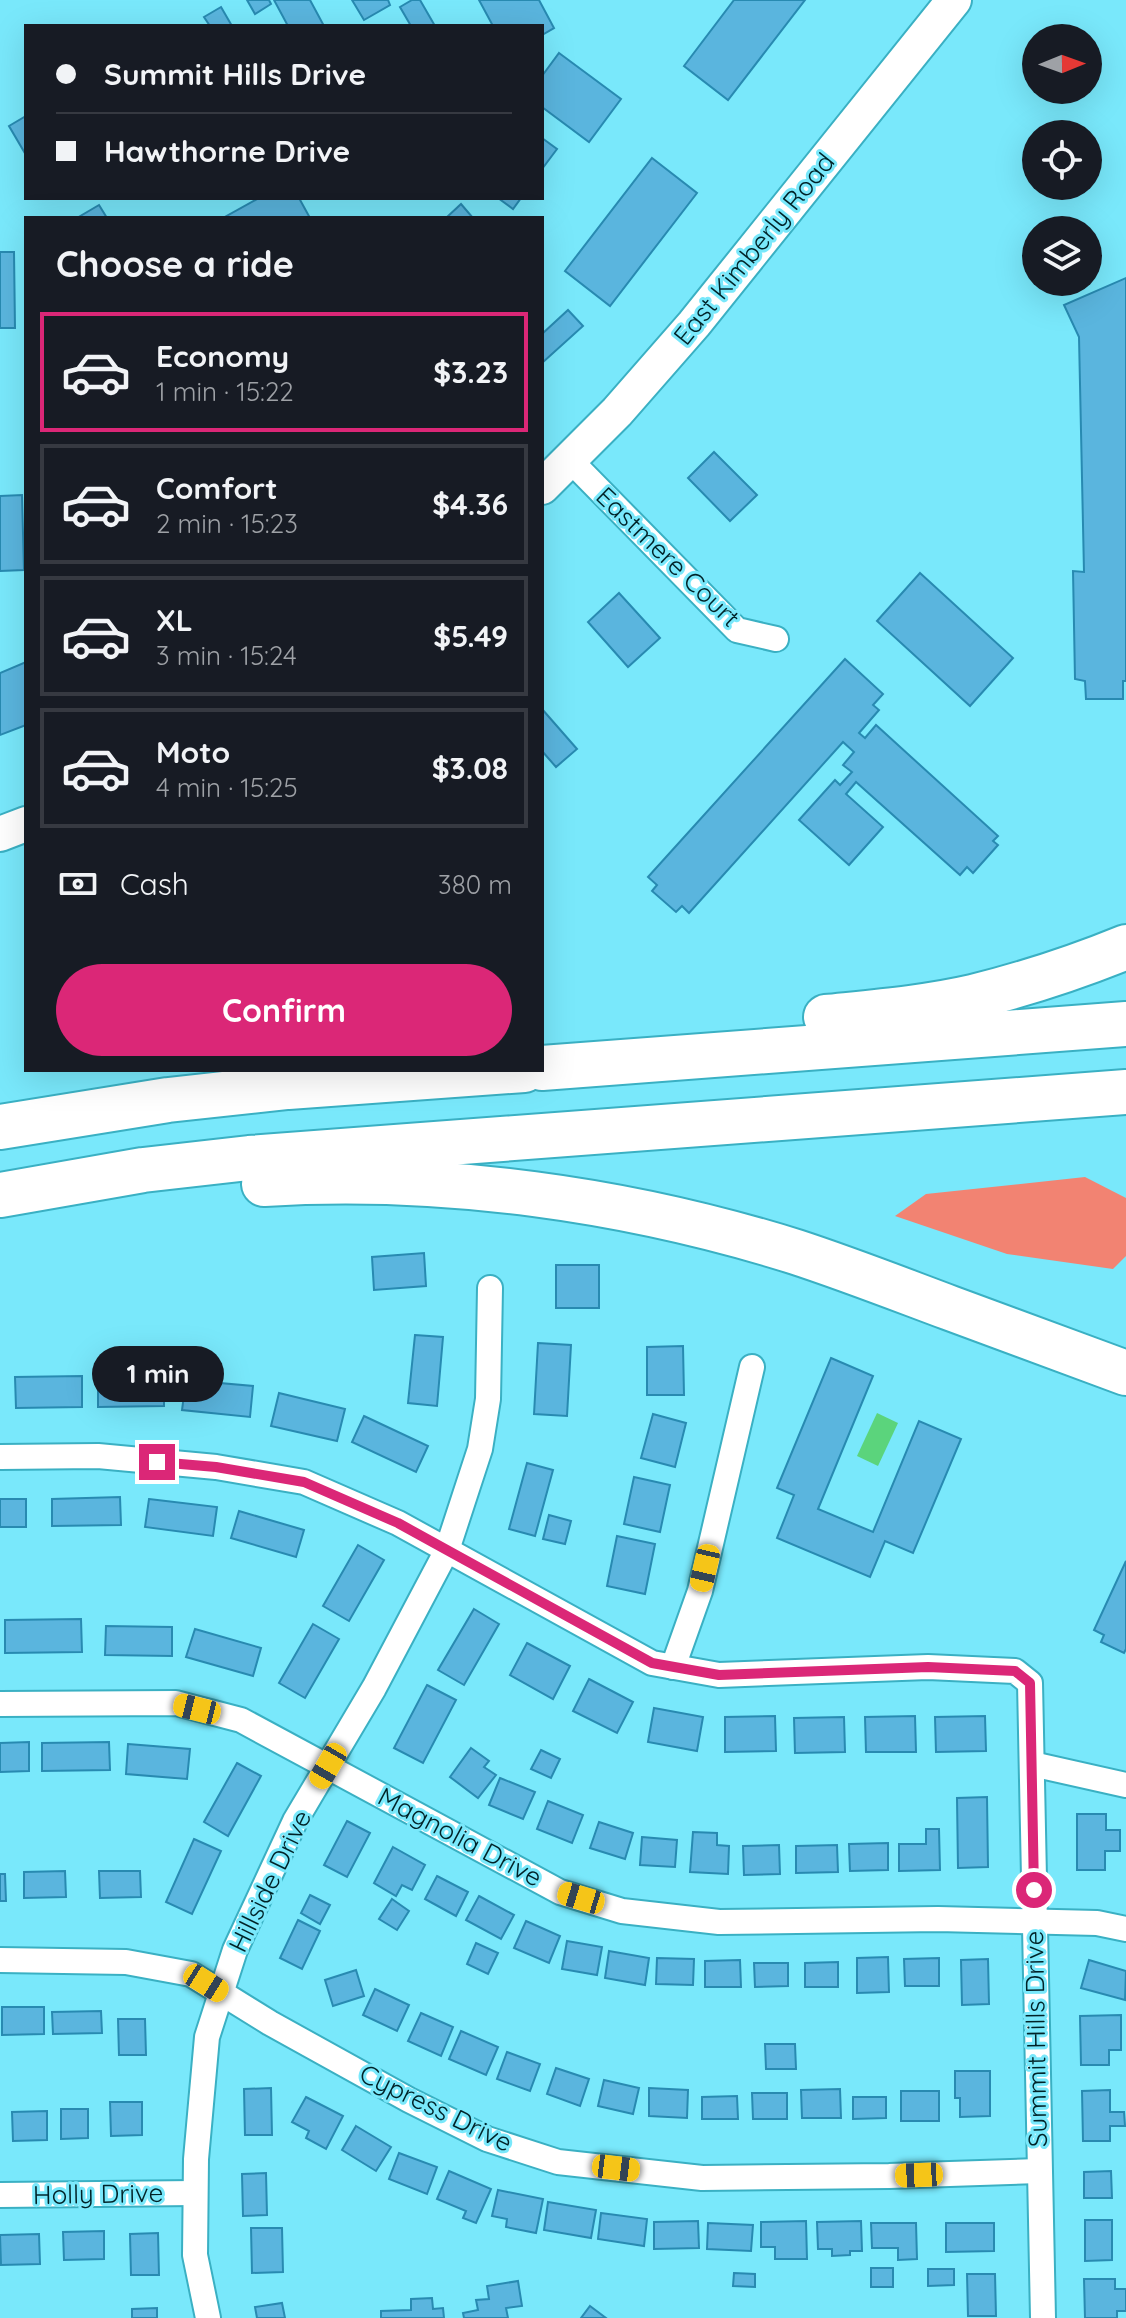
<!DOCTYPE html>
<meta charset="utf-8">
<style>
:root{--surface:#171b24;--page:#20242c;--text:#f1f3f6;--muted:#9ea1a6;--line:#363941;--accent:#db2777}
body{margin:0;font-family:Quicksand,sans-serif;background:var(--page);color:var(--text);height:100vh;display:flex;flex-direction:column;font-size:30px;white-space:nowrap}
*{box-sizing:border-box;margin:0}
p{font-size:26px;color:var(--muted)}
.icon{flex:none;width:44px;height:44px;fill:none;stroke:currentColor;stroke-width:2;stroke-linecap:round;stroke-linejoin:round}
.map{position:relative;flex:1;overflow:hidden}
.panel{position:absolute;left:24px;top:216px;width:520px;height:856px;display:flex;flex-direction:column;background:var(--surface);border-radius:0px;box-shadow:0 8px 32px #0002}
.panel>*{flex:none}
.hud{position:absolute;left:24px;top:24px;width:520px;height:176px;border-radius:0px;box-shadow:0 8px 32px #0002;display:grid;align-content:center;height:176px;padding:0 32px;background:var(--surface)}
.needle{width:52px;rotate:89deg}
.fabs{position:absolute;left:1022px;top:24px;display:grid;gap:16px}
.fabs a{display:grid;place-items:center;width:80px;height:80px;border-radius:50%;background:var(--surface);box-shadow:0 8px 32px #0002;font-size:40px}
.end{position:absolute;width:36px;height:36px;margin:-18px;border:10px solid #db2777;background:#fff;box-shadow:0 0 0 4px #fff}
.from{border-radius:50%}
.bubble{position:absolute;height:56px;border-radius:28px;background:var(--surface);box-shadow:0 8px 32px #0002;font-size:26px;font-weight:800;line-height:56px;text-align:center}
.car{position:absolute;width:24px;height:48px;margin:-24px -12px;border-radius:10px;box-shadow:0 0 6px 2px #0007;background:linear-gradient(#f5c518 24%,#345 0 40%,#f5c518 0 76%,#345 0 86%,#f5c518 0)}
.hud b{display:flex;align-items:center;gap:28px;height:76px;font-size:30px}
.hud b+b{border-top:2px solid var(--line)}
.hud i{width:20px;height:20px;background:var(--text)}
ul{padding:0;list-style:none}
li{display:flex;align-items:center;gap:24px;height:120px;margin:0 16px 12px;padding:0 16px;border:4px solid var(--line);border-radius:0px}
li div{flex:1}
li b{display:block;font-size:30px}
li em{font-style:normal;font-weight:800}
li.current{border-color:var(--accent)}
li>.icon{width:72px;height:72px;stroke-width:1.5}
h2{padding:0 32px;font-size:36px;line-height:96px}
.pay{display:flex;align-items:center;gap:20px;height:88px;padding:0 32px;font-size:30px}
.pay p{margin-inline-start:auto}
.cta{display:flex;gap:16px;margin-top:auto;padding:16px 32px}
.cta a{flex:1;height:92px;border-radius:48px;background:var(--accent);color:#fff;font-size:32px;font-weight:800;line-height:92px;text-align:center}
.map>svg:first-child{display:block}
.green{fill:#f28372}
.water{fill:#5bd47c}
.building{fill:#5ab5de;stroke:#288ab1;stroke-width:2}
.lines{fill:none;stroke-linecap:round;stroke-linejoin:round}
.minor-casing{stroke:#3ab0c3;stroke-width:28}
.secondary-casing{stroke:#3ab0c3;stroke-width:38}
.motorway-casing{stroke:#3ab0c3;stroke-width:48}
.minor{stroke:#fff;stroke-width:24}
.secondary{stroke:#fff;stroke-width:34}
.motorway{stroke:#fff;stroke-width:44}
.route{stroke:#db2777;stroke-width:10}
.labels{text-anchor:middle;stroke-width:6;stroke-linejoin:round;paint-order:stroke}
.street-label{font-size:26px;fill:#002227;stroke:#79e8fb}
</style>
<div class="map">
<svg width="1126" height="2318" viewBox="0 0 1126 2318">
<rect width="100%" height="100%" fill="#79e8fb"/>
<!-- green -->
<path class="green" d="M1085 1177 1126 1198V1256L1113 1269 1007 1254 895 1216 926 1194Z"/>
<!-- water -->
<path class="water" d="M877 1413 898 1423 878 1466 857 1456Z"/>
<!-- building -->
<g class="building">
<path d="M247 0H269L271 4 255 14Z"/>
<path d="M274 0H310L324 26H288Z"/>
<path d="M352 0H388L390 5 364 20Z"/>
<path d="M412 0H420L435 26H411L400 7Z"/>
<path d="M479 0H539L554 28 542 35V26H493Z"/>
<path d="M734 0H805L728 100 684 66Z"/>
<path d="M221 7 232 26H210L204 17Z"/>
<path d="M559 53 621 99 589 142 542 107V76Z"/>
<path d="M26 116V155L9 126Z"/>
<path d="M542 138 557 149 542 169Z"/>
<path d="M652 158 697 193 610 306 565 271Z"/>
<path d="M259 198H299L310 218H223Z"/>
<path d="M498 198H521L513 209Z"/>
<path d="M461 204 473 218H446Z"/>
<path d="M99 205 107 218H77Z"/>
<path d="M0 252H14L15 328H0Z"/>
<path d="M1126 278V681H1123V699H1086L1085 681 1075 679 1073 571 1084 572 1079 337 1064 305Z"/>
<path d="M568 310 583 326 542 363V334Z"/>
<path d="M714 452 757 495 730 521 688 478Z"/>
<path d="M22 495 24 570 0 571V496Z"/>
<path d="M920 573 1013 658 970 706 877 621Z"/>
<path d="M619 593 660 638 628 667 588 622Z"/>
<path d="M845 659 883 694 873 705 879 710 859 733 865 738 876 725 998 836 993 841 998 845 973 873 967 867 960 875 856 782 846 794 883 827 849 865 799 820 835 780 840 785 852 772 843 765 854 752 843 742 689 913 682 906 676 912 652 891 657 885 648 877Z"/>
<path d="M26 662V725L0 735V673Z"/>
<path d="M542 709 577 749 556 767 542 751Z"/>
<path d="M424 1253 426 1286 374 1290 372 1257Z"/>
<rect x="556" y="1265" width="43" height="43"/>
<path d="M415 1335 443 1337 437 1406 408 1403Z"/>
<path d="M538 1343 571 1345 567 1416 534 1414Z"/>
<path d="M683 1346 684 1395H647V1347Z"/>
<path d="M831 1358 873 1376 818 1509 873 1532 919 1421 961 1439 913 1553 885 1541 870 1577 777 1538 794 1495 777 1488Z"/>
<path d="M82 1376V1407L16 1408 15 1377Z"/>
<path d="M164 1376V1406L98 1407V1378Z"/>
<path d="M186 1380 253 1386 250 1417 182 1410Z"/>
<path d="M279 1393 345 1409 337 1441 271 1426Z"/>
<path d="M653 1414 686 1423 675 1467 641 1458Z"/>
<path d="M364 1416 428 1446 416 1472 352 1442Z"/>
<path d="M527 1463 553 1470 535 1536 509 1529Z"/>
<path d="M634 1477 670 1485 660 1532 624 1524Z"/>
<path d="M120 1497 121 1525 52 1526V1499Z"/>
<rect x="0" y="1499" width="26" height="28"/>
<path d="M149 1499 217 1507 213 1536 145 1527Z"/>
<path d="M239 1511 304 1530 296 1557 231 1538Z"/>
<path d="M549 1515 571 1521 565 1544 543 1539Z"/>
<path d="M617 1536 655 1544 645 1594 607 1586Z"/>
<path d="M358 1545 384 1560 349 1621 323 1606Z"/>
<path d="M1126 1561V1649L1124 1653 1101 1642 1104 1635 1094 1630Z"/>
<path d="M474 1609 499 1624 464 1685 438 1670Z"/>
<path d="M81 1619 82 1652 5 1653V1620Z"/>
<path d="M313 1624 339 1639 305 1698 279 1683Z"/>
<path d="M106 1626 172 1627V1656L105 1655Z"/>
<path d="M195 1629 261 1648 253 1676 186 1657Z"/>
<path d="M527 1643 570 1666 553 1699 510 1675Z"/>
<path d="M589 1679 633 1702 617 1733 573 1711Z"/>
<path d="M427 1685 456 1700 423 1763 394 1748Z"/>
<path d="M654 1708 703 1717 697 1751 648 1742Z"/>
<path d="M775 1716 776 1751 725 1752V1717Z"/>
<path d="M915 1716 916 1752H866L865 1717Z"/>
<path d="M985 1716 986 1751 936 1752 935 1717Z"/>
<path d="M844 1717 845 1752 795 1753 794 1718Z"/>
<path d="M29 1742V1771L0 1772V1743Z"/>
<path d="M109 1742 110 1770 42 1771V1743Z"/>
<path d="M128 1744 190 1749 187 1779 126 1774Z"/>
<path d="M471 1748 489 1761 484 1767 496 1775 478 1798 450 1777Z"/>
<path d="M541 1750 560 1759 551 1778 531 1769Z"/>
<path d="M237 1763 261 1776 228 1836 204 1822Z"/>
<path d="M500 1778 535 1792 523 1819 489 1805Z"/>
<path d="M987 1797 988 1867 958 1868 957 1798Z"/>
<path d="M548 1801 583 1815 572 1843 537 1829Z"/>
<path d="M1077 1814H1106V1830H1120V1851H1105V1870H1077Z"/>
<path d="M347 1821 370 1833 347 1877 324 1865Z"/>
<path d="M599 1822 633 1833 625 1859 590 1848Z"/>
<path d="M926 1829H939L940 1870 899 1871V1844H926Z"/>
<path d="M693 1832 717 1833V1845L729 1846 728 1874 690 1872Z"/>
<path d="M642 1837 677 1840 675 1867 640 1865Z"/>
<path d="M194 1839 221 1851 192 1914 166 1902Z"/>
<path d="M888 1843V1870L850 1871 849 1844Z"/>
<path d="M779 1845 780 1874 744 1875 743 1846Z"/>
<path d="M837 1845 838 1872 796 1873V1846Z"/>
<path d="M393 1847 425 1865 412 1890 402 1885 396 1896 374 1883Z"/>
<path d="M65 1871 66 1897 24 1898V1872Z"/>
<path d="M99 1871H140L141 1897 100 1898Z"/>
<path d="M0 1874H5L6 1901H0Z"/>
<path d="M437 1876 468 1892 456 1916 425 1899Z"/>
<path d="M310 1895 330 1905 320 1924 301 1913Z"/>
<path d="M479 1896 514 1915 501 1939 466 1920Z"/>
<path d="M392 1899 409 1911 397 1930 379 1919Z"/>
<path d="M298 1920 320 1931 302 1969 280 1958Z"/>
<path d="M526 1921 560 1936 549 1963 514 1948Z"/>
<path d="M567 1941 602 1947 597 1975 562 1969Z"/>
<path d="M476 1943 498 1953 488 1974 467 1964Z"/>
<path d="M609 1951 649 1958 645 1985 605 1978Z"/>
<path d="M888 1957 889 1992 857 1993V1958Z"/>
<path d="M657 1958 694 1959 693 1985 656 1984Z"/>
<path d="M939 1958V1986H905L904 1959Z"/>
<path d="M988 1959 989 2004 962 2005 961 1960Z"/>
<path d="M740 1960 741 1987H705V1961Z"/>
<path d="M1089 1960 1126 1971 1125 2000 1081 1988Z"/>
<path d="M838 1962V1987H805V1963Z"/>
<path d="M754 1963H788V1986L755 1987Z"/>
<path d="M356 1970 364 1996 333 2006 325 1980Z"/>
<path d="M375 1989 409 2005 397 2031 363 2015Z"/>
<path d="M2 2007H44V2034L2 2035Z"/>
<path d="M101 2011 102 2033 53 2034 52 2012Z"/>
<path d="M421 2013 453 2027 441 2056 408 2041Z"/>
<path d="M1121 2015V2050H1109V2065H1081L1080 2016Z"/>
<path d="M118 2019H145L146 2055H119Z"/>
<path d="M461 2031 498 2047 486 2075 449 2059Z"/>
<path d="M765 2044H795L796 2069H766Z"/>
<path d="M507 2052 540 2064 530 2091 497 2079Z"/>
<path d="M556 2068 589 2079 580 2106 547 2094Z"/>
<path d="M955 2071H990V2116L960 2117V2098H955Z"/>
<path d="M604 2080 639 2088 633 2114 598 2106Z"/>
<path d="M271 2088 272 2135H245L244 2089Z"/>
<path d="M649 2088 688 2090 687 2118 649 2116Z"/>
<path d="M840 2089 841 2118H802L801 2090Z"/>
<path d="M1110 2090V2112H1124L1125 2126H1110V2141H1083L1082 2091Z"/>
<rect x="901" y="2091" width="38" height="30"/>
<path d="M752 2093H787V2119H753Z"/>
<path d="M737 2096 738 2119H702V2097Z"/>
<path d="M306 2097 343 2116 326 2149 306 2138 309 2131 292 2122Z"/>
<path d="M853 2097H886V2118L853 2119Z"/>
<path d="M110 2102H142V2135L111 2136Z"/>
<path d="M61 2109H88V2138L61 2139Z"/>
<path d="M47 2111V2140L13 2141 12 2112Z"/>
<path d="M356 2126 391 2147 376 2171 342 2150Z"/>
<path d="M399 2153 437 2167 427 2194 389 2179Z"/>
<path d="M449 2171 491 2189 476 2223 463 2218 466 2211 437 2199Z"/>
<path d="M1111 2171 1112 2198H1084V2172Z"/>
<path d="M266 2173 267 2215 243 2216 242 2174Z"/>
<path d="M498 2190 543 2199 536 2233 506 2227 507 2219 492 2216Z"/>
<path d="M548 2202 596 2210 591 2238 544 2230Z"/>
<path d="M601 2213 647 2219 644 2246 598 2239Z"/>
<path d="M1085 2220H1112V2260L1085 2261Z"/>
<path d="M698 2221 699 2248 654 2249V2222Z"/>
<path d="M806 2221 807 2259H775V2247H761V2222Z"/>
<path d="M861 2221 862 2251H850V2255L832 2256V2249H818L817 2222Z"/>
<path d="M708 2223 753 2225 751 2251 707 2249Z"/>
<path d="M871 2223H916L917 2259 898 2260V2248H872Z"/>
<path d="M946 2223H994V2251L946 2252Z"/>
<path d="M251 2228H282L283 2272 252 2273Z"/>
<path d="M104 2231V2259L64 2260 63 2232Z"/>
<path d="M158 2233 159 2275H131L130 2234Z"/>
<path d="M39 2234 40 2264 1 2265 0 2235Z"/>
<rect x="871" y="2268" width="22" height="19"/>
<path d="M928 2269H954V2285L928 2286Z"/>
<path d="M734 2273 755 2274V2287L733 2286Z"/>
<path d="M967 2274H995L996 2316H968Z"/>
<path d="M1084 2279H1115V2289H1126V2311H1117V2318H1085Z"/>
<path d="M518 2281 522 2306 506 2308 508 2318H464L463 2313 478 2310 476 2300 489 2299 487 2286Z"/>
<path d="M432 2298 433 2309 443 2308 444 2318H381V2311L411 2310V2299Z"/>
<path d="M282 2303 285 2318H257L255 2307Z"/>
<path d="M590 2306 606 2318H581Z"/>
<path d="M157 2308V2318H132V2309Z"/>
</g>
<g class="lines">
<defs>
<g id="minor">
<path d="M569 459 737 630 776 639"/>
<path d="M0 1457 98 1456 216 1467 304 1482 398 1523 652 1663 719 1675 928 1667 1015 1671 1030 1683 1043 2318"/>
<path d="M673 1667 700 1591 752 1367"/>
<path d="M0 1704 176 1703 241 1720 560 1892 622 1911 719 1922 938 1919 1097 1923 1126 1929"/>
<path d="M1032 1764 1126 1785"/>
<path d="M0 1960 126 1962 191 1974 270 2023 409 2100 487 2139 558 2162 702 2178 889 2176 1039 2171"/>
<path d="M0 2195 195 2193"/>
<path d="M208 2318 195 2255 196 2159 207 2037 235 1950 295 1821 374 1688 447 1550 480 1449 488 1399 490 1288"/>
</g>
<g id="secondary">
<path d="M542 487 617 412 694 324 954 0"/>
<path d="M0 834 26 824"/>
</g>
<g id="motorway">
<path d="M826 1017C875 1012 925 1008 973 997 1025 984 1077 967 1126 947"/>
<path d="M542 1068 1126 1024"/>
<path d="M0 1127 168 1100 288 1087 524 1070"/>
<path d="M264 1184C442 1173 627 1199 796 1252 848 1269 899 1289 950 1308 1009 1330 1068 1351 1126 1373"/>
<path d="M0 1195 143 1170 249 1158 1126 1092"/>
</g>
</defs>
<!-- minor casing -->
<use href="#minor" class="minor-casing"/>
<!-- secondary casing -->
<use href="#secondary" class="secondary-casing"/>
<!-- motorway casing -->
<use href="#motorway" class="motorway-casing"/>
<!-- minor -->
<use href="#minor" class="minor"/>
<!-- secondary -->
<use href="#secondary" class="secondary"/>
<!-- motorway -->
<use href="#motorway" class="motorway"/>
</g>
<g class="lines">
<!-- route -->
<path class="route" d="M157 1462 216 1467 304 1482 398 1523 652 1663 719 1675 928 1667 1015 1671 1030 1683 1034 1890"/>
</g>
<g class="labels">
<!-- street labels -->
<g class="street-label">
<text transform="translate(754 249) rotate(-51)" y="9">East Kimberly Road</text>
<text transform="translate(668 557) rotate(44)" y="9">Eastmere Court</text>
<text transform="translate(460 1837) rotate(28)" y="9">Magnolia Drive</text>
<text transform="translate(270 1881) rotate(-64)" y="9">Hillside Drive</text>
<text transform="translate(1036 2039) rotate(-91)" y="9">Summit Hills Drive</text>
<text transform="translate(436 2108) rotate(26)" y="9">Cypress Drive</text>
<text transform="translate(98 2194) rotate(-1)" y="9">Holly Drive</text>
</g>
</g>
</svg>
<div class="fabs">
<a><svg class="needle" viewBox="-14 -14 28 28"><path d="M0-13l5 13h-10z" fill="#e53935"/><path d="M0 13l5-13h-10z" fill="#9ea1a6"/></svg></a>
<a><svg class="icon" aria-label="locate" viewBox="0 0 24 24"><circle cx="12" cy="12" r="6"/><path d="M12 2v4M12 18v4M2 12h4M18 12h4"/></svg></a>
<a><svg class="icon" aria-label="layers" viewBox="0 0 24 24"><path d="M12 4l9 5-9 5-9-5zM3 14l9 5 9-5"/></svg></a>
</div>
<i class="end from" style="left:1034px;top:1890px"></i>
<i class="end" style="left:157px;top:1462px"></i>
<div class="bubble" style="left:92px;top:1346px;width:132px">1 min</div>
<i class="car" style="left:705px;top:1568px;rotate:193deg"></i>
<i class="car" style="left:197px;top:1709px;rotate:284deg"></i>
<i class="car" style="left:328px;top:1766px;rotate:210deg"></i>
<i class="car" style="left:581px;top:1898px;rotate:287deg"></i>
<i class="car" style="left:206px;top:1983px;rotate:122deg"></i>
<i class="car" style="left:616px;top:2168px;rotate:97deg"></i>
<i class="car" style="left:919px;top:2175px;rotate:268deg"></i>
<div class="hud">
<b><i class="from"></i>Summit Hills Drive</b>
<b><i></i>Hawthorne Drive</b>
</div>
<section class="panel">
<h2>Choose a ride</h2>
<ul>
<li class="current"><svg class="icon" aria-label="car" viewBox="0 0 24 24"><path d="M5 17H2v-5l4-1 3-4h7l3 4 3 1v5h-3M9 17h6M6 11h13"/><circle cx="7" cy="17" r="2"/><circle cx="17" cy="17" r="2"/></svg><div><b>Economy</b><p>1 min · 15:22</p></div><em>$3.23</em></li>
<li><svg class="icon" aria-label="car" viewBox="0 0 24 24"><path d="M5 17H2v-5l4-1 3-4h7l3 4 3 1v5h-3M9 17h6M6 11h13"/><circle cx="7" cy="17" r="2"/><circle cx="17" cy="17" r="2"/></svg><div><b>Comfort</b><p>2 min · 15:23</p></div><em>$4.36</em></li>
<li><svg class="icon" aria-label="car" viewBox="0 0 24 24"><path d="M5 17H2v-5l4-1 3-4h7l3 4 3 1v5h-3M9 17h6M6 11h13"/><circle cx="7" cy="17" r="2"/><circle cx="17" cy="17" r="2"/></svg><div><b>XL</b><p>3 min · 15:24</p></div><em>$5.49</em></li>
<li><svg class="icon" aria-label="car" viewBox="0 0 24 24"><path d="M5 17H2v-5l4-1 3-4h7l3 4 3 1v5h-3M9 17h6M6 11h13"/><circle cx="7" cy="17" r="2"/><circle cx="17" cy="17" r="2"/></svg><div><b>Moto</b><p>4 min · 15:25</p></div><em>$3.08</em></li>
</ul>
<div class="pay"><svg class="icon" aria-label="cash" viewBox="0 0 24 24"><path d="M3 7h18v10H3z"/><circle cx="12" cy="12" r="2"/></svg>Cash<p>380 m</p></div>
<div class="cta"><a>Confirm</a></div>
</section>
</div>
